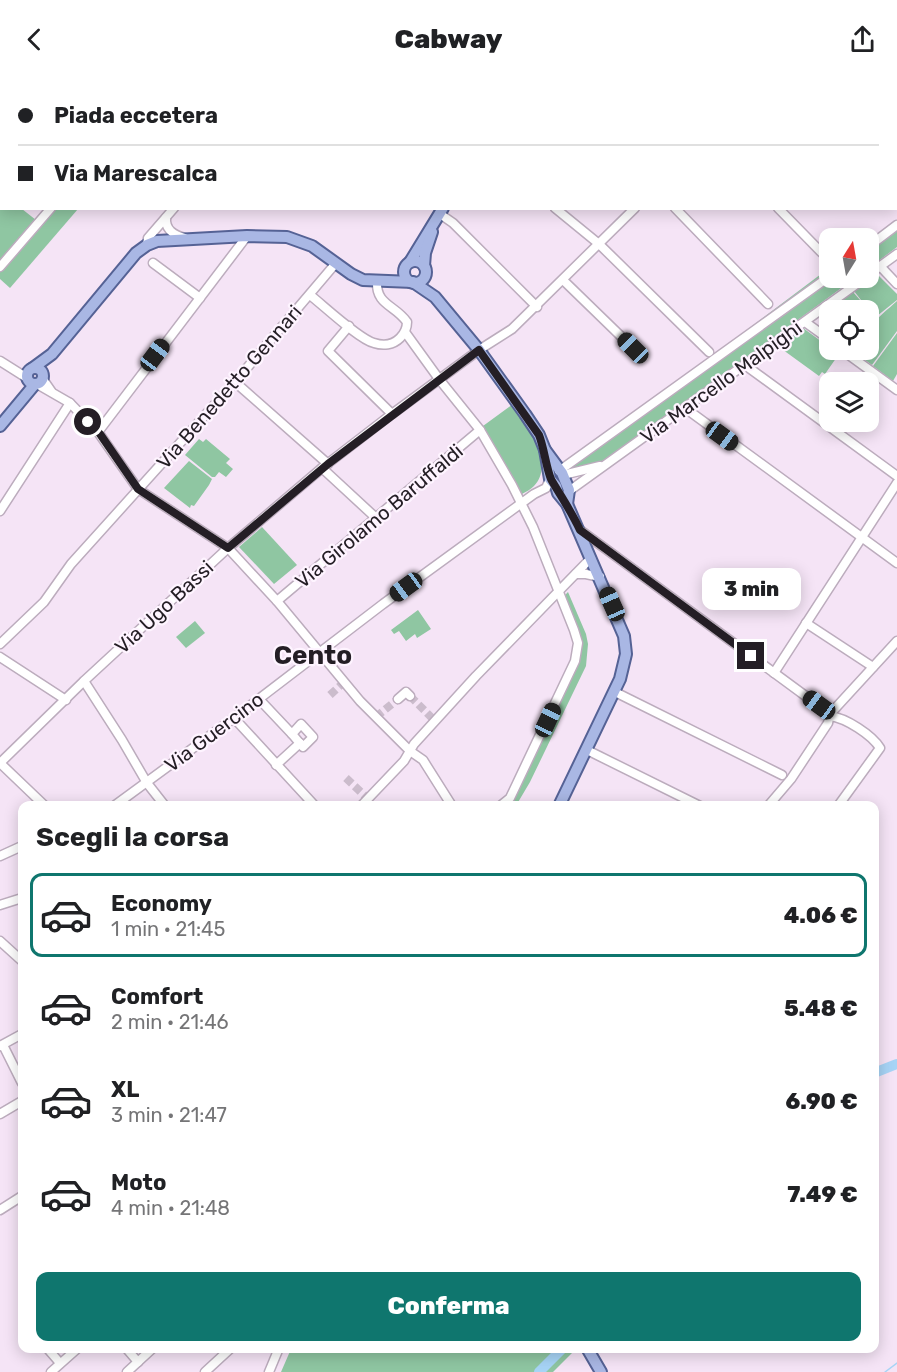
<!DOCTYPE html>
<html lang="it">
<meta charset="utf-8">
<style>
:root{--surface:#fff;--page:#f6f6f6;--text:#202124;--muted:#757577;--line:#e0e0e0;--accent:#0f766e}
body{margin:0;font-family:Rubik,sans-serif;background:var(--page);color:var(--text);height:100vh;display:flex;flex-direction:column;font-size:22px;white-space:nowrap}
*{box-sizing:border-box;margin:0}
p{font-size:20px;color:var(--muted)}
.icon{flex:none;width:33px;height:33px;fill:none;stroke:currentColor;stroke-width:2;stroke-linecap:round;stroke-linejoin:round}
.map{position:relative;flex:1;overflow:hidden}
.sheet{position:absolute;left:18px;top:723px;width:861px;height:552px;display:flex;flex-direction:column;background:var(--surface);border-radius:12px;box-shadow:0 3px 15px #0003}
.sheet>*{flex:none}
.banner{position:absolute;left:0px;top:0px;width:897px;height:132px;box-shadow:0 3px 15px #0003;display:grid;align-content:center;height:132px;padding:0 18px;background:var(--surface)}
.needle{width:39px;rotate:11deg}
.buttons{position:absolute;left:819px;top:150px;display:grid;gap:12px}
.buttons a{display:grid;place-items:center;width:60px;height:60px;border-radius:12px;background:var(--surface);box-shadow:0 3px 15px #0003;font-size:30px}
.end{position:absolute;width:27px;height:27px;margin:-14px;border:8px solid #241e25;background:#fff;box-shadow:0 0 0 3px #fff}
.from{border-radius:50%}
.bubble{position:absolute;height:42px;border-radius:12px;background:var(--surface);box-shadow:0 3px 15px #0003;font-size:20px;font-weight:800;line-height:42px;text-align:center}
.car{position:absolute;width:18px;height:36px;margin:-18px -9px;border-radius:8px;box-shadow:0 0 4px 2px #0007;background:linear-gradient(#222 24%,#8ab4d8 0 40%,#222 0 76%,#8ab4d8 0 86%,#222 0)}
.banner b{display:flex;align-items:center;gap:21px;height:57px;font-size:22px}
.banner b+b{border-top:2px solid var(--line)}
.banner i{width:15px;height:15px;background:var(--text)}
ul{padding:0;list-style:none}
li{display:flex;align-items:center;gap:18px;height:84px;margin:0 12px 9px;padding:0 6px;border:3px solid transparent;border-radius:12px}
li div{flex:1}
li b{display:block;font-size:22px}
li em{font-style:normal;font-weight:800}
li.selected{border-color:var(--accent)}
li>.icon{width:54px;height:54px;stroke-width:1.5}
h2{padding:0 18px;font-size:27px;line-height:72px}
.button{display:flex;gap:12px;margin-top:auto;padding:12px 18px}
.button a{flex:1;height:69px;border-radius:12px;background:var(--accent);color:#fff;font-size:24px;font-weight:800;line-height:69px;text-align:center}
header{display:flex;justify-content:space-between;align-items:center;height:78px;padding:0 18px;background:var(--surface);font-size:27px;font-weight:800}
.map>svg:first-child{display:block}
.green{fill:#8fc6a2}
.lines{fill:none;stroke-linecap:round;stroke-linejoin:round}
.stream{stroke:#a7d4f6;stroke-width:1.5}
.river{stroke:#a7d4f6;stroke-width:10}
.minor-tunnel{stroke:#cbbccc;stroke-width:8;stroke-dasharray:8 4;stroke-linecap:butt}
.minor-casing{stroke:#bcacbd;stroke-width:11}
.major-casing{stroke:#556295;stroke-width:14}
.minor{stroke:#fff;stroke-width:8}
.major{stroke:#a9b7e4;stroke-width:10}
.route{stroke:#241e25;stroke-width:8}
.labels{text-anchor:middle;stroke-width:4.5;stroke-linejoin:round;paint-order:stroke}
.street-label{font-size:20px;fill:#241e25;stroke:#fef4ff}
.district-label{font-size:26px;font-weight:bold;fill:#241e25;stroke:#fef4ff}
</style>
<header><svg class="icon" aria-label="back" viewBox="0 0 24 24"><path d="M15 5l-7 7 7 7"/></svg>Cabway<svg class="icon" aria-label="share" viewBox="0 0 24 24"><path d="M12 15V3M7 8l5-5 5 5M5 13v7h14v-7"/></svg></header>
<div class="map">
<svg width="897" height="1294" viewBox="0 0 897 1294">
<rect width="100%" height="100%" fill="#f5e4f6"/>
<!-- green -->
<g class="green">
<path d="M0 111 2 130 22 131 36 142 0 184Z"/>
<path d="M53 131H78L10 210 0 201V192Z"/>
<path d="M897 143V169L869 190V165Z"/>
<path d="M829 190 830 200H855L602 386 568 393 564 385 650 325Z"/>
<path d="M877 196 897 216V222L877 238 869 252 868 232H835L832 230 853 214 868 231 854 213Z"/>
<path d="M897 223V253L872 287 854 274 855 272H868C868 245 878 240 897 223Z"/>
<path d="M803 250 829 269 830 272 839 276 825 296 822 294 819 298 779 269Z"/>
<path d="M897 255V296L893 303 873 288Z"/>
<path d="M513 326C526 347 556 384 534 408 531 411 526 414 522 416L483 348Z"/>
<path d="M199 361 203 364 206 361 230 381 226 385 233 391 226 399 219 394 215 399H212L185 377Z"/>
<path d="M189 383 212 401 209 407 194 428 191 427 190 430 164 410Z"/>
<path d="M262 449 297 487 274 506 239 469Z"/>
<path d="M568 514 586 556 588 566 586 588 530 704 517 726 503 728 523 700 579 585 581 562 563 519Z"/>
<path d="M418 532 431 551 417 560 415 556 406 563 399 553 394 556 391 552Z"/>
<path d="M195 543 205 555 186 570 176 559Z"/>
<path d="M291 1271V1270L576 1271 553 1294H281Z"/>
</g>
<g class="lines">
<!-- stream -->
<g class="stream">
<path d="M0 131 2 129"/>
<path d="M885 1294 897 1285"/>
</g>
<!-- river -->
<g class="river">
<path d="M874 995 897 986"/>
<path d="M539 1294 563 1270"/>
</g>
<!-- minor-tunnel -->
<g class="minor-tunnel">
<path d="M330 617 342 606"/>
<path d="M410 618 435 643"/>
<path d="M376 639 398 621"/>
<path d="M346 700 365 718"/>
</g>
<defs>
<g id="minor">
<path d="M97 0 99 2"/>
<path d="M256 0 257 2"/>
<path d="M642 0 644 2"/>
<path d="M835 0 836 2"/>
<path d="M158 2 159 0"/>
<path d="M286 2 288 0"/>
<path d="M763 2 765 0"/>
<path d="M0 5 1 0"/>
<path d="M0 75 2 76"/>
<path d="M896 79 897 81"/>
<path d="M555 130 599 166 709 274"/>
<path d="M675 130 768 226"/>
<path d="M778 130 822 175"/>
<path d="M440 136 453 145 537 229"/>
<path d="M166 140C165 152 174 157 185 160"/>
<path d="M147 167 148 160 174 130"/>
<path d="M868 169 897 147"/>
<path d="M153 185 200 220"/>
<path d="M880 188 897 206"/>
<path d="M0 189 51 130"/>
<path d="M868 197 897 176"/>
<path d="M563 202 633 270"/>
<path d="M310 217C324 228 359 261 374 265 383 268 393 267 400 260 405 255 407 251 407 244 395 227 376 227 377 204"/>
<path d="M805 244 830 262"/>
<path d="M349 248 328 273 392 336"/>
<path d="M405 254 439 301 480 352 512 407 533 449 574 552 578 565 575 583 510 720 500 728"/>
<path d="M842 272 897 312"/>
<path d="M0 283 27 300"/>
<path d="M745 287 897 398"/>
<path d="M42 300 51 313"/>
<path d="M235 304 328 386"/>
<path d="M37 306 70 325 98 354 138 411 228 470 277 523 360 623 410 673 423 682 452 728"/>
<path d="M685 330 897 485"/>
<path d="M98 354 247 158"/>
<path d="M322 390 375 439"/>
<path d="M559 393 830 198"/>
<path d="M563 397 600 388"/>
<path d="M569 413 865 200"/>
<path d="M0 433 70 325"/>
<path d="M580 452 830 636"/>
<path d="M576 496H586L600 499"/>
<path d="M277 523 480 352"/>
<path d="M806 545 873 589"/>
<path d="M0 566 44 524 71 486 235 304 336 185"/>
<path d="M0 579 66 622"/>
<path d="M774 595 897 405"/>
<path d="M84 603 122 662 147 705 165 728"/>
<path d="M615 614 782 697"/>
<path d="M259 621 292 656"/>
<path d="M398 621 406 614 410 618"/>
<path d="M830 638C846 640 872 657 880 670L838 728"/>
<path d="M234 640 315 728"/>
<path d="M301 646 313 659 303 669 292 656Z"/>
<path d="M587 672 700 728"/>
<path d="M0 685 84 603 228 470 322 390 392 336 479 272 512 251 635 130"/>
<path d="M0 685 45 728"/>
<path d="M276 687 300 665"/>
<path d="M114 728 234 640 383 526 534 416 546 410 550 401"/>
<path d="M361 728 404 683 414 666 476 598 591 480"/>
<path d="M768 728 791 701 828 645 830 636 897 563"/>
<path d="M0 778 22 768"/>
<path d="M0 827 22 820"/>
<path d="M0 863 22 883"/>
<path d="M3 967 22 1005"/>
<path d="M0 968 22 956"/>
<path d="M0 1036 22 1023"/>
<path d="M0 1132 22 1118"/>
<path d="M47 1270 60 1285"/>
<path d="M126 1270 138 1284"/>
<path d="M51 1294 78 1270"/>
<path d="M127 1294 153 1270"/>
<path d="M205 1294 231 1270"/>
<path d="M269 1294 279 1270"/>
</g>
<g id="major">
<path d="M518 2 519 0"/>
<circle cx="415" cy="194" r="11"/>
<path d="M410 184 443 130"/>
<path d="M424 188 425 175 432 154"/>
<path d="M33 290 52 276 136 175 147 167 157 163 247 158 287 159 312 168 351 196 363 202 413 204 435 219 479 272 525 336 539 357 545 372 550 401 556 408 558 415 567 426 624 558 626 576 620 601 559 728"/>
<circle cx="35" cy="298" r="8"/>
<path d="M0 348 35 306"/>
<path d="M545 372 562 395 569 412 567 426"/>
<path d="M587 1270 601 1294"/>
</g>
</defs>
<!-- minor casing -->
<use href="#minor" class="minor-casing"/>
<!-- major casing -->
<use href="#major" class="major-casing"/>
<!-- minor -->
<use href="#minor" class="minor"/>
<!-- major -->
<use href="#major" class="major"/>
</g>
<g class="lines">
<!-- route -->
<path class="route" d="M88 344 100 356 138 411 228 470 328 386 479 272 539 357C544 369 547 395 552 403 562 420 571 433 580 452L751 578"/>
</g>
<g class="labels">
<!-- street labels -->
<g class="street-label">
<text transform="translate(721 304) rotate(-36)" y="7">Via Marcello Malpighi</text>
<text transform="translate(229 309) rotate(-49)" y="7">Via Benedetto Gennari</text>
<text transform="translate(379 438) rotate(-40)" y="7">Via Girolamo Baruffaldi</text>
<text transform="translate(164 529) rotate(-43)" y="7">Via Ugo Bassi</text>
<text transform="translate(214 654) rotate(-37)" y="7">Via Guercino</text>
</g>
<!-- district labels -->
<g class="district-label">
<text x="313" y="586">Cento</text>
</g>
</g>
</svg>
<div class="buttons">
<a><svg class="needle" viewBox="-14 -14 28 28"><path d="M0-13l5 13h-10z" fill="#e53935"/><path d="M0 13l5-13h-10z" fill="#757577"/></svg></a>
<a><svg class="icon" aria-label="locate" viewBox="0 0 24 24"><circle cx="12" cy="12" r="6"/><path d="M12 2v4M12 18v4M2 12h4M18 12h4"/></svg></a>
<a><svg class="icon" aria-label="layers" viewBox="0 0 24 24"><path d="M12 4l9 5-9 5-9-5zM3 14l9 5 9-5"/></svg></a>
</div>
<i class="end from" style="left:88px;top:344px"></i>
<i class="end" style="left:751px;top:578px"></i>
<div class="bubble" style="left:702px;top:490px;width:99px">3 min</div>
<i class="car" style="left:633px;top:270px;rotate:315deg"></i>
<i class="car" style="left:155px;top:277px;rotate:37deg"></i>
<i class="car" style="left:722px;top:358px;rotate:126deg"></i>
<i class="car" style="left:406px;top:509px;rotate:234deg"></i>
<i class="car" style="left:612px;top:526px;rotate:336deg"></i>
<i class="car" style="left:819px;top:627px;rotate:306deg"></i>
<i class="car" style="left:548px;top:642px;rotate:25deg"></i>
<div class="banner">
<b><i class="from"></i>Piada eccetera</b>
<b><i></i>Via Marescalca</b>
</div>
<section class="sheet">
<h2>Scegli la corsa</h2>
<ul>
<li class="selected"><svg class="icon" aria-label="car" viewBox="0 0 24 24"><path d="M5 17H2v-5l4-1 3-4h7l3 4 3 1v5h-3M9 17h6M6 11h13"/><circle cx="7" cy="17" r="2"/><circle cx="17" cy="17" r="2"/></svg><div><b>Economy</b><p>1 min · 21:45</p></div><em>4.06 €</em></li>
<li><svg class="icon" aria-label="car" viewBox="0 0 24 24"><path d="M5 17H2v-5l4-1 3-4h7l3 4 3 1v5h-3M9 17h6M6 11h13"/><circle cx="7" cy="17" r="2"/><circle cx="17" cy="17" r="2"/></svg><div><b>Comfort</b><p>2 min · 21:46</p></div><em>5.48 €</em></li>
<li><svg class="icon" aria-label="car" viewBox="0 0 24 24"><path d="M5 17H2v-5l4-1 3-4h7l3 4 3 1v5h-3M9 17h6M6 11h13"/><circle cx="7" cy="17" r="2"/><circle cx="17" cy="17" r="2"/></svg><div><b>XL</b><p>3 min · 21:47</p></div><em>6.90 €</em></li>
<li><svg class="icon" aria-label="car" viewBox="0 0 24 24"><path d="M5 17H2v-5l4-1 3-4h7l3 4 3 1v5h-3M9 17h6M6 11h13"/><circle cx="7" cy="17" r="2"/><circle cx="17" cy="17" r="2"/></svg><div><b>Moto</b><p>4 min · 21:48</p></div><em>7.49 €</em></li>
</ul>
<div class="button"><a>Conferma</a></div>
</section>
</div>
